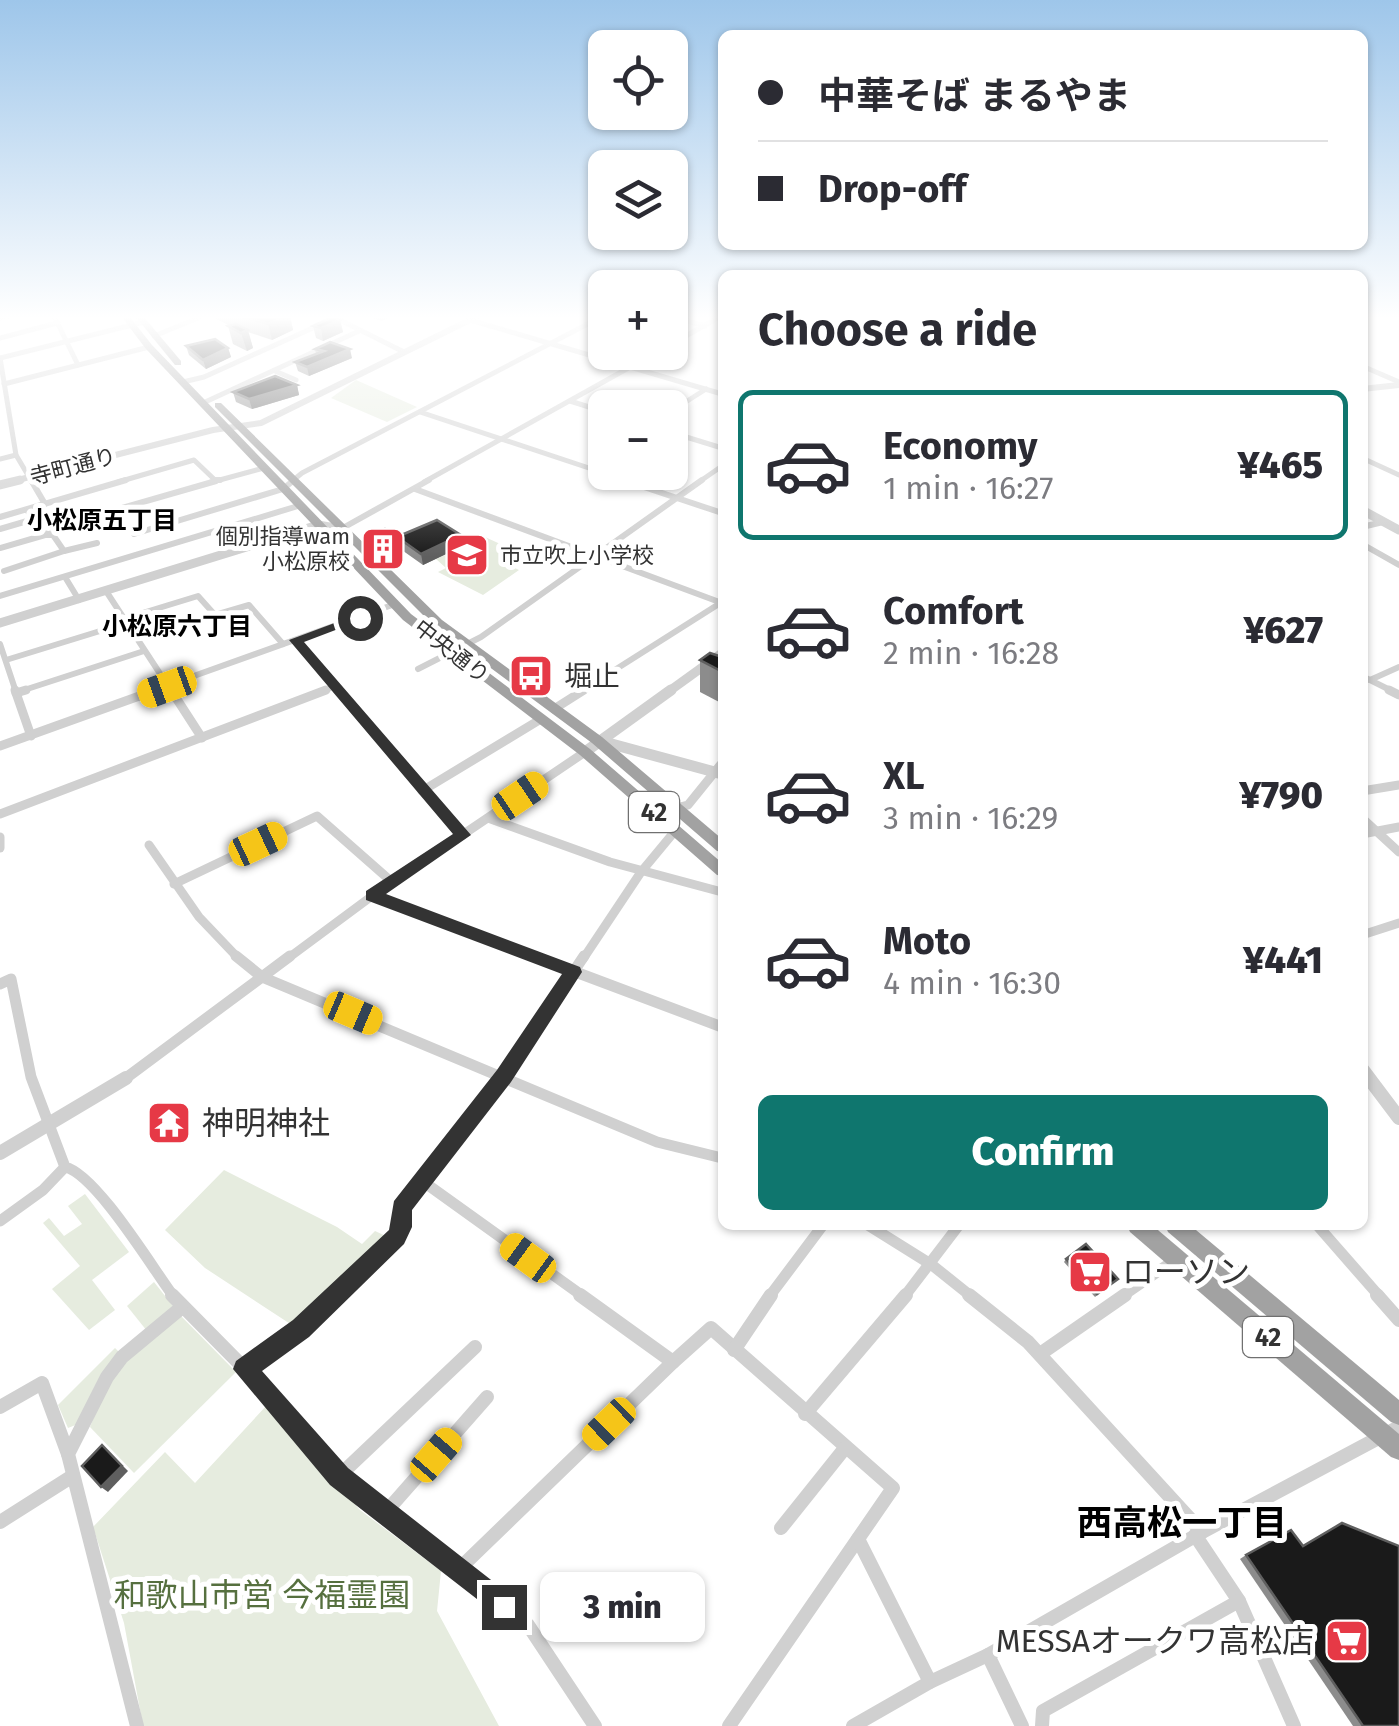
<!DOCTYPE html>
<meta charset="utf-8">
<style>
:root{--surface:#fff;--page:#f7f7f7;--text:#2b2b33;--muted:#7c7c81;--line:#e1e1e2;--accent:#0f766e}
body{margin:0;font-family:"Fira Sans","Noto Sans JP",sans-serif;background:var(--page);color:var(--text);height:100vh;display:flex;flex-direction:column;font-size:38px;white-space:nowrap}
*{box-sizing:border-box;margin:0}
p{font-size:32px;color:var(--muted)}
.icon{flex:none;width:55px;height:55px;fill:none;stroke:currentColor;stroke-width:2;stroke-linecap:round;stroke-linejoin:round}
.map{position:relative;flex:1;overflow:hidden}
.drawer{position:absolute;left:718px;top:270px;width:650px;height:960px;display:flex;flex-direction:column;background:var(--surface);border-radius:15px;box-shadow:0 2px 8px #0004}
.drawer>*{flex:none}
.hud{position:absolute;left:718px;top:30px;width:650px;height:220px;border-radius:15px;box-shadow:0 2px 8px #0004;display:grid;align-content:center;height:220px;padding:0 40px;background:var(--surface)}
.tools{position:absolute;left:588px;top:30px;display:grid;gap:20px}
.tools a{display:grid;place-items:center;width:100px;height:100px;border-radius:15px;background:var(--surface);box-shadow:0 2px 8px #0004;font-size:50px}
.end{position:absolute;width:45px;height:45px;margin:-22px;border:12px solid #333;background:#fff;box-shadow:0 0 0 5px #fff}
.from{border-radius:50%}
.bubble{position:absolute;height:70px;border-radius:15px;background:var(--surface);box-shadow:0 2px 8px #0004;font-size:32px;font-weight:800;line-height:70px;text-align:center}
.car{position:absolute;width:30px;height:60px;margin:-30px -15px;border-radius:12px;box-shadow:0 0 8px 2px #0007;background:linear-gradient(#f5c518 24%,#345 0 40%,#f5c518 0 76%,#345 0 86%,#f5c518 0)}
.hud b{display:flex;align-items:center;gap:35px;height:95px;font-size:38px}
.hud b+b{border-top:2px solid var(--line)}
.hud i{width:25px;height:25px;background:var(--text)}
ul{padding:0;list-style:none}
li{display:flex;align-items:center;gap:30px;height:150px;margin:0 20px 15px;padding:0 20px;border:5px solid transparent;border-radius:15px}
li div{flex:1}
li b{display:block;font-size:38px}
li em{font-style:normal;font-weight:800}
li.on{border-color:var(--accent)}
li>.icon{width:90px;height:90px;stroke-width:1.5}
h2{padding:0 40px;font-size:45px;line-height:120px}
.button{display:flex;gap:20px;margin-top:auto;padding:20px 40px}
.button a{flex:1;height:115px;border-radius:15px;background:var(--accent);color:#fff;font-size:40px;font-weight:800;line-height:115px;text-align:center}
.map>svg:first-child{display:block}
.green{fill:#e6ecdf}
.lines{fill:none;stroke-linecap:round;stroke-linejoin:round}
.minor-far4{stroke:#d0d0d0;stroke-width:5}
.minor-far3{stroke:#d0d0d0;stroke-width:6}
.minor-far2{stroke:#d0d0d0;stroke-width:9}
.minor-far1{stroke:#d0d0d0;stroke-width:11}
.minor{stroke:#d0d0d0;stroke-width:14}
.tertiary-far3{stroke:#d0d0d0;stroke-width:6}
.tertiary-far2{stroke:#d0d0d0;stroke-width:9}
.tertiary-far1{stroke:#d0d0d0;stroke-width:11}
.tertiary{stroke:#d0d0d0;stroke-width:14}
.trunk{fill:#a2a2a2;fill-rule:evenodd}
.wall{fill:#8c8c8c}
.shaded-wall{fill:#5f5f5f}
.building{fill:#1a1a1a;stroke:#5f5f5f;stroke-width:2.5}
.route{fill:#333}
.labels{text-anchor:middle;stroke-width:10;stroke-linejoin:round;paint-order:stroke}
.far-street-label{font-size:22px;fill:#333;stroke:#fff}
.far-poi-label{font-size:22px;fill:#333;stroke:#fff;text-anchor:end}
.far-neighbourhood-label{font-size:25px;font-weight:bold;fill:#000;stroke:#fff}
.shield{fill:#fff;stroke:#707070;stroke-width:2.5}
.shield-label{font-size:25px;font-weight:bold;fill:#333}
.poi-label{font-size:28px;fill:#333;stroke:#fff;text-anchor:start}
.near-poi-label{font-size:32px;fill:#333;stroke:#fff;text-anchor:start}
.near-park-label{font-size:32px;fill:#56703f;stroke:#fff}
.near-neighbourhood-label{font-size:35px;font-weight:bold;fill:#000;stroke:#fff}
</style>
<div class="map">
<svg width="1399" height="1726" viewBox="0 0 1399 1726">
<rect width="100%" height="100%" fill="#fff"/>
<!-- green -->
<g class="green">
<path d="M356 380 417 407 387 422 331 398Z"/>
<path d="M485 537 524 555 509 565 519 570 483 595 438 572 446 568 436 559Z"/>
<path d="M224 1170 337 1227 362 1244 375 1231 388 1237 298 1329 205 1268 165 1230Z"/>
<path d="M85 1194 129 1252 92 1280 115 1310 89 1330 52 1289 80 1266 43 1223 49 1218 64 1236 82 1224 68 1206Z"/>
<path d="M154 1282 173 1306 147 1331 127 1306Z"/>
<path d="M181 1316 236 1372 134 1473 90 1427 111 1373Z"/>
<path d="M115 1348 121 1354 78 1424 68 1428 58 1405Z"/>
<path d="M267 1405 360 1510 441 1571 437 1611 499 1726H143L124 1623 93 1527 165 1452 195 1483Z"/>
</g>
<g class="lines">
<!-- minor-far4 -->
<g class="minor-far4">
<path d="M54 316 78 365"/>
<path d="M670 316 705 326"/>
<path d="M334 317 404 352"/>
<path d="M0 318 8 316"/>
<path d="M470 320 722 394"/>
<path d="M154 336 203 316"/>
<path d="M0 338 57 323"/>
<path d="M670 345 721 316"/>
<path d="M0 358 16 455 32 482"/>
<path d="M0 358 144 322"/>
<path d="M1362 366 1399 382"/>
<path d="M275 371 296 380"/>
<path d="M183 382 204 377 335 318"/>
<path d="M4 384 149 347"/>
<path d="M570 401 605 412"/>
<path d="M203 403 359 331"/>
<path d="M420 412 631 482"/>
<path d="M670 412 706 389"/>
<path d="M670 432 722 448"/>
<path d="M1362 458 1399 475"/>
<path d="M0 459 16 455"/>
<path d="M118 482 194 460 216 481 264 468"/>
<path d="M211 482 216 481"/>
<path d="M291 482 302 473 603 316"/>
<path d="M424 482 657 352"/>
<path d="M699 482 722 466"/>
</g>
<!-- minor-far3 -->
<g class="minor-far3">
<path d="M31 480 45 504"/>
<path d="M215 480H220"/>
<path d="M623 480 722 513"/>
<path d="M415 489 722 603"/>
<path d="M0 517 126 480"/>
<path d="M1362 527 1383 522"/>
<path d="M0 529 34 519"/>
<path d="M341 529 429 480"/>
<path d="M42 531 216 481"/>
<path d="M134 534 283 489 294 480"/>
<path d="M45 535H53L64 551 97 543"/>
<path d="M1362 544 1399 565"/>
<path d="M0 548 45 535 27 510"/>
<path d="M4 571 64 551"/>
<path d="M65 577 79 600"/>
<path d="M106 591 172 692"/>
<path d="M0 596 298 506"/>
<path d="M123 619 198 596 215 615 249 605 283 644"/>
<path d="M295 641 339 692"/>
<path d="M0 644 16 692"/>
<path d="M6 660 126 623"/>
<path d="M418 669 481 637 702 480"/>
<path d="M1362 676 1394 692"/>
<path d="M1370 680 1399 667"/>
<path d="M18 692 144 651"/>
<path d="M149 692 395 604"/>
<path d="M319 692 333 687"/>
<path d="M580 692 722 602"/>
</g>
<!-- minor-far2 -->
<g class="minor-far2">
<path d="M15 690 31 736"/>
<path d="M171 690 202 738"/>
<path d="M337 690 463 835"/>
<path d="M1389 690 1399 695"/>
<path d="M16 693 26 690"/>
<path d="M554 709 584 690"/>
<path d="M0 746 156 690"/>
<path d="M422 791 541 719"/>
<path d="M1362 791 1399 785"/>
<path d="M676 808 688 805 722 763"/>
<path d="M0 814 326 690"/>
<path d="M488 818 610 862 722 892"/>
<path d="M1362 818 1399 852"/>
<path d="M1362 834 1399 827"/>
<path d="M0 837V848"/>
<path d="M149 845 199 917 239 959"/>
<path d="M174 884 317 816 392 882"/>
<path d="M372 896 540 959"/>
<path d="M1362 935 1399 923"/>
<path d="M287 959 372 896 585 752"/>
<path d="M583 959 641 872 675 831"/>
</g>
<!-- minor-far1 -->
<g class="minor-far1">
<path d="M236 956 262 977 657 1142 722 1158"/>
<path d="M533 956 722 1027"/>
<path d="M0 984 11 979 31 1077 65 1167C96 1174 153 1269 174 1297"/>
<path d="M126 1078 290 956"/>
<path d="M421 1180 584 1297"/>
<path d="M0 1221 43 1190 65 1167"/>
<path d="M868 1225 932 1265 972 1297"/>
<path d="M1317 1225 1380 1297"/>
<path d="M333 1297 396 1237 402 1227V1208L504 1076 584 956"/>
<path d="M769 1297 823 1225"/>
<path d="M904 1297 959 1225"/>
<path d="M1121 1297 1176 1259"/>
</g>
<!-- minor -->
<g class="minor">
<path d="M172 1295 245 1369 339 1476 528 1625 595 1726"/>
<path d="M580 1295 673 1362 711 1328 893 1488 729 1726"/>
<path d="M969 1295 1028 1342 1202 1532"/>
<path d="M1377 1295 1399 1320"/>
<path d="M734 1350 771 1295"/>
<path d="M1040 1354 1125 1295"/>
<path d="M245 1369 301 1328 336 1295"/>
<path d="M0 1407 42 1383 68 1454"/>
<path d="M805 1414 906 1295"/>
<path d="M339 1476 475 1347"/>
<path d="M385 1513 487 1397"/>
<path d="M0 1522 71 1477"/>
<path d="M781 1528 845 1448"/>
<path d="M1195 1535 1239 1601 1294 1726"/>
<path d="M858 1539 930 1682 988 1655 1202 1532 1399 1427"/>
<path d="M457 1571 673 1362"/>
<path d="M988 1655 1022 1726"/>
<path d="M137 1726 68 1454 107 1377 122 1357 181 1308"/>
<path d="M853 1726 930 1682"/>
<path d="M1042 1726 1043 1711 1239 1601"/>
</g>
<!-- tertiary-far3 -->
<g class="tertiary-far3">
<path d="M1362 389 1399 385"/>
<path d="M10 482 213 430 261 423 478 316"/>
</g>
<!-- tertiary-far2 -->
<g class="tertiary-far2">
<path d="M0 485 20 480"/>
<path d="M1362 510 1399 530"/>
<path d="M0 623 318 525 341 529"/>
<path d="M668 692 722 653"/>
</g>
<!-- tertiary-far1 -->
<g class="tertiary-far1">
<path d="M597 740 722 774"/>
<path d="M585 752 671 690"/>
</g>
<!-- tertiary -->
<g class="tertiary">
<path d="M1362 1069 1399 1118"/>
<path d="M0 1153 126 1078"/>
</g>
<!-- trunk -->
<g class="trunk">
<path d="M121 316H129L152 345 411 614 590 749 722 863V876L717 875 580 755 403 620 146 349Z"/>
<path d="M135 316H143L181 361V365H175Z"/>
<path d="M215 403H221L442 620 602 737 722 839V852L717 851 592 743 434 626 215 407Z"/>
<path d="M1127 1225H1152L1399 1434V1460L1391 1457 1130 1232Z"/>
<path d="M1165 1225H1190L1399 1400V1425L1391 1422 1168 1232Z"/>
</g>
</g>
<!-- wall -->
<g class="wall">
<path d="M211 316H290L293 330 272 340 248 332 253 348 247 351 233 344 228 326H230Z"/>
<path d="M365 316H392L382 321Z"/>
<path d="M340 320 343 332 323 341 316 338 313 326Z"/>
<path d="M186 346 228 348 231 357 206 369 189 355Z"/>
<path d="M315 349 352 358 309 376 298 371 295 362 316 354Z"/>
<path d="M297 385 299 395 252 409 236 402 233 392Z"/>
<path d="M373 536H399L463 546 423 565 399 548 382 554 375 547Z"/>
<path d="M722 657V702L721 703 700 692V660Z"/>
<path d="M1066 1259 1118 1279 1095 1297 1064 1262Z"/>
<path d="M1246 1555 1399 1726H1353L1240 1559Z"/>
</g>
<!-- shaded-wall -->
<g class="shaded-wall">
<path d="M288 316H290L293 330 272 340 268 324Z"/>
<path d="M340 320 343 332 323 341 321 328Z"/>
<path d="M248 330 253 348 247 351 241 333Z"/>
<path d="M228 348 231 357 206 369 203 360Z"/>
<path d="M350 349 352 358 309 376 307 367Z"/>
<path d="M297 385 299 395 252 409 249 399Z"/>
<path d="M461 535 463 546 423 565 421 554Z"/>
<path d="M397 537 399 548 382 554 379 543Z"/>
<path d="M722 670V702L721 703V671Z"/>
<path d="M102 1445 128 1471 108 1492 101 1487Z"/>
</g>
<!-- building -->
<g class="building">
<path d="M241 316H288L268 324Z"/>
<path d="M332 317 340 320 321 328 313 326Z"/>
<path d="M236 324 248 330 241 333 228 326Z"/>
<path d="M215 339 228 348 203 360 186 346Z"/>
<path d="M330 342 350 349 307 367 295 362 324 351 315 349Z"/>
<path d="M275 376 297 385 249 399 233 392Z"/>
<path d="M437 520 461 535 421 554 397 537 379 543 373 536 385 529 399 536Z"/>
<path d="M710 653 722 657 721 671 700 660Z"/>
<path d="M1086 1244 1118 1279 1097 1294 1066 1259Z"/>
<path d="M102 1445 122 1466 101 1487 82 1466Z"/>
<path d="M1342 1523 1399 1546V1726H1363L1246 1555 1291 1530 1303 1546Z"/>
</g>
<!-- sky -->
<linearGradient id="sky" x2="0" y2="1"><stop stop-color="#9ec6ea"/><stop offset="0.57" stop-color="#fff"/><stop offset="1" stop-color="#fff" stop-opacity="0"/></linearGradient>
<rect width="1399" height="557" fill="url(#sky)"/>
<!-- route -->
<path class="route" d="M356 615 367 618 304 642 471 835 386 894 580 967 582 972 511 1082 412 1210V1227L404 1244 309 1337 262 1371 348 1468 514 1598 518 1607 514 1616 504 1620 330 1485 233 1369 236 1361 293 1320 389 1230 394 1201 497 1070 562 974 366 900V891L453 834 289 640Z"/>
<!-- icons -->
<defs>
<symbol id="building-square" viewBox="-11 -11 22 22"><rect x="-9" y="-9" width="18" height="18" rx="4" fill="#e63946" stroke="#fff"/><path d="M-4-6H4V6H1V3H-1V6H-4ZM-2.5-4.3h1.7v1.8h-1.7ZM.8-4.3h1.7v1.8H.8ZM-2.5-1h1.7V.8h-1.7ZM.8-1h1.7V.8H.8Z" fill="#fff"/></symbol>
<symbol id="school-square" viewBox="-11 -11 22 22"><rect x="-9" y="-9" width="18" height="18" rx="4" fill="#e63946" stroke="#fff"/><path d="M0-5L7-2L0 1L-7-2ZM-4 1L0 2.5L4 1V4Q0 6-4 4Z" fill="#fff"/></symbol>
<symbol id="bus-square" viewBox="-11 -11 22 22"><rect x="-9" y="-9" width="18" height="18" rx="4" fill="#e63946" stroke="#fff"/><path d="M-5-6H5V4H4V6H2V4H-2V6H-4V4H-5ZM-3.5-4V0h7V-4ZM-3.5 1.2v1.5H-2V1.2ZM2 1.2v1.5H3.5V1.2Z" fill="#fff"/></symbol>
<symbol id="temple-square" viewBox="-11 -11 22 22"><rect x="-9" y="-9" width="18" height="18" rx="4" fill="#e63946" stroke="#fff"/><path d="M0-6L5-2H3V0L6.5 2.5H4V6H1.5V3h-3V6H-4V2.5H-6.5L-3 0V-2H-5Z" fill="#fff"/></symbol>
<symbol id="supermarket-square" viewBox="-11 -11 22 22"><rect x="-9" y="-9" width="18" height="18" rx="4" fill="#e63946" stroke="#fff"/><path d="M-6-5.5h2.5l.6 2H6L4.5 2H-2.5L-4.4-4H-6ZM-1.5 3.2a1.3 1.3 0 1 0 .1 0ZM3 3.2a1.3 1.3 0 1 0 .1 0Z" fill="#fff"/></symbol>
</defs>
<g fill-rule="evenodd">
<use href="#building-square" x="358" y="524" width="50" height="50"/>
<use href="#school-square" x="442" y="530" width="50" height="50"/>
<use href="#bus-square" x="506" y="651" width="50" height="50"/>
<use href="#temple-square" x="144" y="1098" width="50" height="50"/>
<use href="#supermarket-square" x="1065" y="1247" width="50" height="50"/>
<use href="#supermarket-square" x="1322" y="1616" width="50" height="50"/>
</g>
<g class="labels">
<!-- far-street labels -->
<g class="far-street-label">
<text transform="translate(73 466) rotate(-15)" y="8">寺町通り</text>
<text transform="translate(452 651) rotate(38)" y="8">中央通り</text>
</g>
<!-- far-poi labels -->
<g class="far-poi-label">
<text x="350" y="544">個別指導wam<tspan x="350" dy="25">小松原校</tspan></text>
<text x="500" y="563" text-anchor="start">市立吹上小学校</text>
</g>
<!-- far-neighbourhood labels -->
<g class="far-neighbourhood-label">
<text x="102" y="529">小松原五丁目</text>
<text x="177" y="635">小松原六丁目</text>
</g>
<!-- shield labels -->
<g class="shield">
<rect x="629" y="792" width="50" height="40" rx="8"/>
<rect x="1243" y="1317" width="50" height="40" rx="8"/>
</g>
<g class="shield-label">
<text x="654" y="821">42</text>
<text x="1268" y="1346">42</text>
</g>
<!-- poi labels -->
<g class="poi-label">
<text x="564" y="686">堀止</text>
</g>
<!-- near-poi labels -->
<g class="near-poi-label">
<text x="202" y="1134">神明神社</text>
<text x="1122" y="1283">ローソン</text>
<text x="1314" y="1652" text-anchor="end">MESSAオークワ高松店</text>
</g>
<!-- near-park labels -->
<g class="near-park-label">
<text x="262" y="1606">和歌山市営 今福霊園</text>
</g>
<!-- near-neighbourhood labels -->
<g class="near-neighbourhood-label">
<text x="1182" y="1535">西高松一丁目</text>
</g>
</g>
</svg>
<div class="tools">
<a><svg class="icon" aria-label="locate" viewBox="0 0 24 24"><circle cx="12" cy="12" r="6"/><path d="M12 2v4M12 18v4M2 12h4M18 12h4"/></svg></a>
<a><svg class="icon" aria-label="layers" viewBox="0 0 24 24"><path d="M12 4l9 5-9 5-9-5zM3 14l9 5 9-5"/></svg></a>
<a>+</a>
<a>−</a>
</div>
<i class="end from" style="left:360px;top:618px"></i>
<i class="end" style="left:504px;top:1607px"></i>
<div class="bubble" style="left:540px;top:1572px;width:165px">3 min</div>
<i class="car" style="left:167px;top:687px;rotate:250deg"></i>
<i class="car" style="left:520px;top:796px;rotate:56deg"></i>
<i class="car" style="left:258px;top:844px;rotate:65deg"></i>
<i class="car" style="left:353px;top:1013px;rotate:113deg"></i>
<i class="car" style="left:528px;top:1258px;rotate:306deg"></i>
<i class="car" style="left:609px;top:1424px;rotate:226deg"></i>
<i class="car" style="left:436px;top:1455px;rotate:41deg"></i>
<div class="hud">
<b><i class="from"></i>中華そば まるやま</b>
<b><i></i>Drop-off</b>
</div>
<section class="drawer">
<h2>Choose a ride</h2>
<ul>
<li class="on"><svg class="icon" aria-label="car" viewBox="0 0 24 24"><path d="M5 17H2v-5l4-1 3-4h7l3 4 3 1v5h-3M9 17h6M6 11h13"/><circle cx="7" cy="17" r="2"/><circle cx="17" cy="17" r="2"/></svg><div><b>Economy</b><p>1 min · 16:27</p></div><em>¥465</em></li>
<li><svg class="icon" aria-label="car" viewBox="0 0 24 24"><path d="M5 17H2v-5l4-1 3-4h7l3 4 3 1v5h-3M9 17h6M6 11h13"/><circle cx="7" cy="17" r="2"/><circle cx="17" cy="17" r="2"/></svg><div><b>Comfort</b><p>2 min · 16:28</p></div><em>¥627</em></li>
<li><svg class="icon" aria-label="car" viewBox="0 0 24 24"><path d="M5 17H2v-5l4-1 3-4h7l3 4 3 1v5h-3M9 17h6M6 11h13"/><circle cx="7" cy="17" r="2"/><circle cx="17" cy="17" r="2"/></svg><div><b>XL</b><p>3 min · 16:29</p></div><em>¥790</em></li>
<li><svg class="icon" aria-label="car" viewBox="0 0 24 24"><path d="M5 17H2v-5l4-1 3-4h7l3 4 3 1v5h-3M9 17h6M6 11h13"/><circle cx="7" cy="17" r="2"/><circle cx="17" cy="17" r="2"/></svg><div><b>Moto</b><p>4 min · 16:30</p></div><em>¥441</em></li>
</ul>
<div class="button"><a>Confirm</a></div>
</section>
</div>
